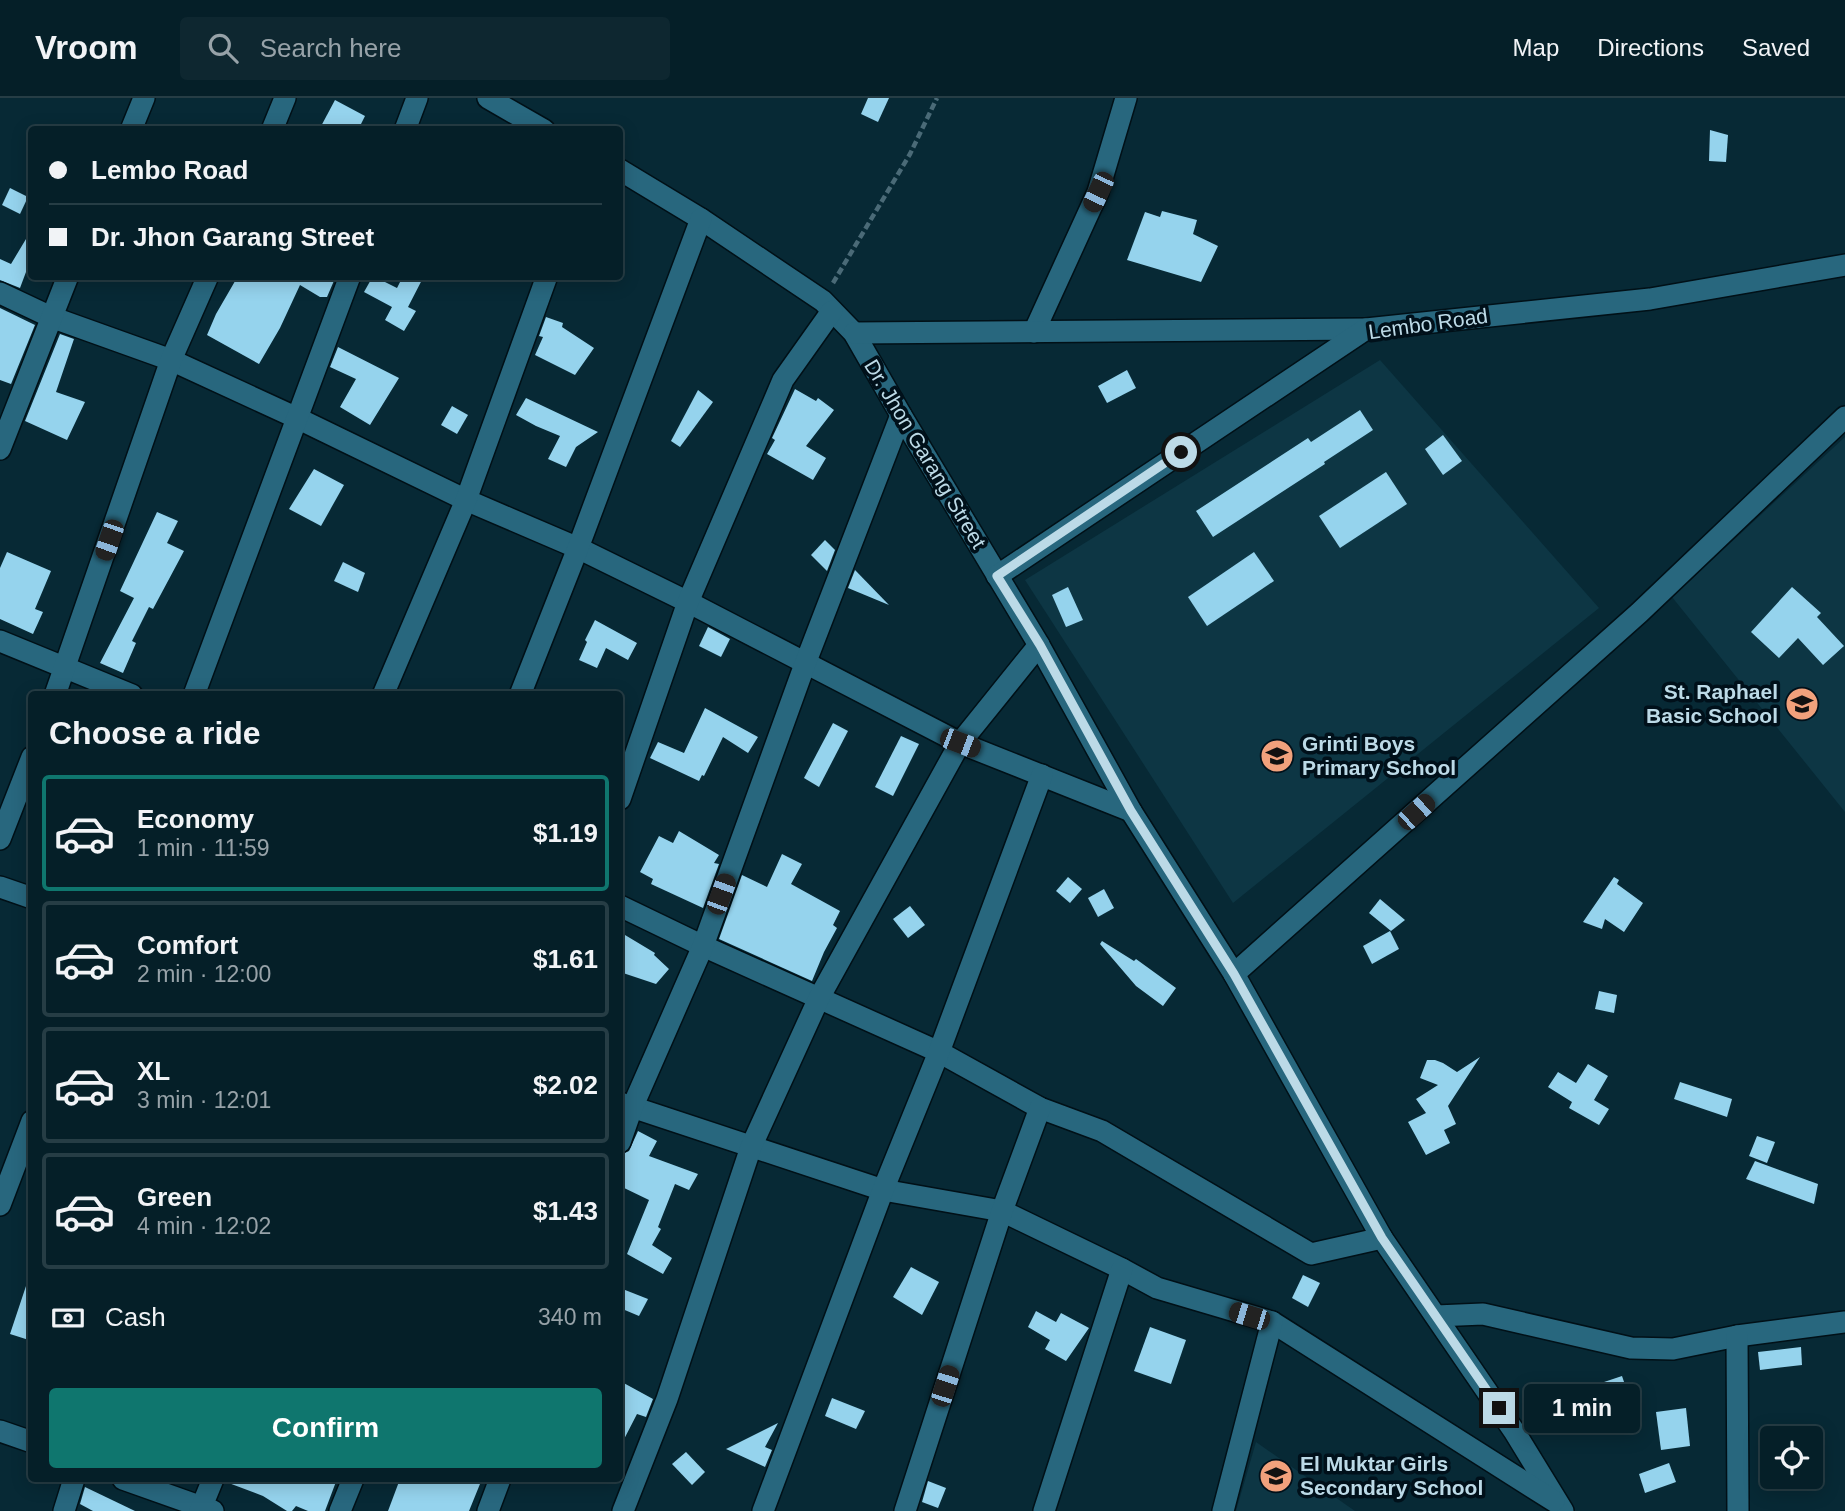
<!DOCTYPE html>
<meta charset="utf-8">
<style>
:root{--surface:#051f28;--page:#0e2730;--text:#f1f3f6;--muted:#97a2a8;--line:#263d45;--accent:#0f766e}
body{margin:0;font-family:Helvetica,sans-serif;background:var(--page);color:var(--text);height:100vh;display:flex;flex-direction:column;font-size:26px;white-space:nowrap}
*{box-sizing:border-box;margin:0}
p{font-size:23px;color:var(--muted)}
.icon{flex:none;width:38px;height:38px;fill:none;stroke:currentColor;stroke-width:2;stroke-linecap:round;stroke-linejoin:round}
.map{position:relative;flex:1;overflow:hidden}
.details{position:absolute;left:28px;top:593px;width:595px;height:791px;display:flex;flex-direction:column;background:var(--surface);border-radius:7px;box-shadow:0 4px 18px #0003,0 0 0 2px var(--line)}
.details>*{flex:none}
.hud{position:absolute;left:28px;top:28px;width:595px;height:154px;border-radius:7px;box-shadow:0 4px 18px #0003,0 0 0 2px var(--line);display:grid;align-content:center;height:154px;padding:0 21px;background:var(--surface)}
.tools{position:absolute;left:1760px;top:1328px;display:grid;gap:14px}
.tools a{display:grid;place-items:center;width:63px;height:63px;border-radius:7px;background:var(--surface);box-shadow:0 4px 18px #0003,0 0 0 2px var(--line);font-size:35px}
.end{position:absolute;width:32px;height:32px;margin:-16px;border:9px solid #bcdae7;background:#111;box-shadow:0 0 0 4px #111}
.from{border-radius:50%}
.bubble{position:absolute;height:49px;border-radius:7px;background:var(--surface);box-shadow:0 4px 18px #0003,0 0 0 2px var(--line);font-size:23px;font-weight:600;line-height:49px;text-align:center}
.car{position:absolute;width:21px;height:42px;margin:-21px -10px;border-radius:9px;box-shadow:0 0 5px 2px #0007;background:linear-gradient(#222 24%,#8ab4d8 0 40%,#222 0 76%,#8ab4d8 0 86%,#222 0)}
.hud b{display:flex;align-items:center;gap:24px;height:66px;font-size:26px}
.hud b+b{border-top:2px solid var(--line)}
.hud i{width:18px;height:18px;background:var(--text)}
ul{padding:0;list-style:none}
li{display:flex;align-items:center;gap:21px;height:116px;margin:0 14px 10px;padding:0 7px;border:4px solid var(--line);border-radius:7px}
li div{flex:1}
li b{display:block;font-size:26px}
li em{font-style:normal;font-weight:600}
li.active{border-color:var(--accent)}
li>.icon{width:63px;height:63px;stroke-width:1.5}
h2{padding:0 21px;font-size:32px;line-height:84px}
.pay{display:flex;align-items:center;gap:18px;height:77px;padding:0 21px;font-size:26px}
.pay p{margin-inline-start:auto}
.cta{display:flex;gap:14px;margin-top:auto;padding:14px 21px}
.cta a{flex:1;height:80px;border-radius:7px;background:var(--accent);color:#fff;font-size:28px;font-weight:600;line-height:80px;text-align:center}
header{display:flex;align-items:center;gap:42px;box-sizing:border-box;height:98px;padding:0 35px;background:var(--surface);border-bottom:2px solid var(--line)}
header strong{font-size:33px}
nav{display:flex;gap:38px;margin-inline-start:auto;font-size:24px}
.search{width:490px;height:63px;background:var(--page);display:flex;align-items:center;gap:18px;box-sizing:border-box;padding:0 24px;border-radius:7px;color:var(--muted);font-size:26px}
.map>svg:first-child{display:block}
.built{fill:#0d3644}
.building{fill:#95d3ed}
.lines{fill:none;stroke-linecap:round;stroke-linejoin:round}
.minor-casing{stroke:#011017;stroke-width:24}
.path{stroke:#4a6a77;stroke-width:4.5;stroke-dasharray:7 3.5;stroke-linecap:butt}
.minor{stroke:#28677e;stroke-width:21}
.route{stroke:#bcdae7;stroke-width:9}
.labels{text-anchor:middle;stroke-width:7;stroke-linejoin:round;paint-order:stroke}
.street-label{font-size:21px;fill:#bcdae7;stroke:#00101a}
.poi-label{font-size:21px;font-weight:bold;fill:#bcdae7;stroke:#00101a;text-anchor:start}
</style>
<header>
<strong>Vroom</strong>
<div class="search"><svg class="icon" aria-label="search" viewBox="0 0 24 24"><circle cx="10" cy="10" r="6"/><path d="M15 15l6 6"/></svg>Search here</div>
<nav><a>Map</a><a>Directions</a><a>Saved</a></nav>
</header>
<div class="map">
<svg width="1845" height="1413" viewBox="0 0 1845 1413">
<rect width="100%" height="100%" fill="#072935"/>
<!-- built -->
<g class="built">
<path d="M1380 262 1599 510 1233 805 1025 482Z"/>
<path d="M1845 339V714L1672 499Z"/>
<path d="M1256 1344 1355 1413H1236Z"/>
</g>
<!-- building -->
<g class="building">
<path d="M868 0H889L878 24 861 16Z"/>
<path d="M335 2 365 18 358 32H319Z"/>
<path d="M1710 32 1728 37 1726 64 1709 63Z"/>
<path d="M10 90 28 99 20 116 2 107Z"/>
<path d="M1162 113 1197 122 1193 136 1218 148 1201 184 1127 162 1145 114 1160 119Z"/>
<path d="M29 136 32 137V158L20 190 0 182V161L11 166Z"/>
<path d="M238 178H336L327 199H320L300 187 280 230 259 266 207 237 216 216Z"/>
<path d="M373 178 397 190 403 178H424L408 209 416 213 404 233 385 222 392 209 364 194Z"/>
<path d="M0 210 35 227 11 286 0 282Z"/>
<path d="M546 219 563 225 562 229 594 250 575 277 535 257 543 239 539 238Z"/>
<path d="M60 236 74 241 56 294 85 304 67 342 25 323Z"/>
<path d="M338 249 399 280 370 327 340 309 356 281 330 269Z"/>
<path d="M1127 272 1136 290 1107 305 1098 288Z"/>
<path d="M795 291 816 303 818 300 834 312 806 348 826 360 813 382 767 356 775 342 772 340Z"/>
<path d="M698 292 713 304 680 349 671 343Z"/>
<path d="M526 300 598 334 576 349 566 369 548 361 560 338 536 328 516 317Z"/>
<path d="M452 308 468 317 457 336 441 327Z"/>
<path d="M1360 312 1373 332 1324 364 1325 366 1213 439 1196 413 1308 340 1311 344Z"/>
<path d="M1443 337 1462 363 1443 377 1425 351Z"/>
<path d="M314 371 344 387 321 428 289 411Z"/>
<path d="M1386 374 1407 406 1340 450 1319 418Z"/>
<path d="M157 414 178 423 167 445 184 453 153 511 149 509 132 543 136 545 123 575 100 565 134 500 120 493Z"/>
<path d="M825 442 835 452 827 473 811 457Z"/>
<path d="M7 454 51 473 35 511 43 514 33 536 0 521V470Z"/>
<path d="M1254 454 1274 483 1207 528 1188 499Z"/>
<path d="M343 464 365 475 358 494 334 483Z"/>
<path d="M855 472 889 507 848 490Z"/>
<path d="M1068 489 1083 522 1066 529 1052 497Z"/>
<path d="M1792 489 1821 515 1817 519 1844 548 1823 567 1798 540 1779 560 1751 534Z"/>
<path d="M595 522 637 545 628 562 606 550 597 570 579 562 587 544 585 542Z"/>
<path d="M708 529 730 541 721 559 699 548Z"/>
<path d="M705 610 758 639 748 655 723 639 704 678 702 677 699 683 650 660 658 644 684 655Z"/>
<path d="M833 625 848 633 819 689 804 680Z"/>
<path d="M901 638 919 646 893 698 875 689Z"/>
<path d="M679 733 719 757 714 765 719 766 703 810 651 786 653 781 640 774 659 738 673 745Z"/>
<path d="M782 756 802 766 791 786 840 813 833 827 837 830 824 854 812 883 719 841 742 777 767 789Z"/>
<path d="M1068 779 1082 791 1070 805 1056 793Z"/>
<path d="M1614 779 1619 782 1617 786 1643 805 1624 834 1605 821 1602 831 1583 824Z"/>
<path d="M1104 791 1114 810 1098 819 1088 800Z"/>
<path d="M1380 801 1405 822 1391 833 1369 815Z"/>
<path d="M910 808 925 827 908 840 893 821Z"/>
<path d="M1390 833 1399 851 1372 866 1363 848Z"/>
<path d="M620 834 655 855 654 857 669 871 656 886 620 874Z"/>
<path d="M1102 843 1134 863 1136 861 1176 890 1163 908 1136 888 1100 846Z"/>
<path d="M1599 893 1617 897 1614 915 1595 911Z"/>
<path d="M1480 959 1448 1008 1456 1026 1444 1032 1450 1045 1426 1057 1408 1024 1426 1015 1416 1001 1438 987 1420 980 1427 962H1435L1443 965 1457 974Z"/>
<path d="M1588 966 1608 978 1594 1002 1609 1011 1599 1027 1569 1010 1572 1004 1548 989 1558 974 1576 985Z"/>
<path d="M1680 984 1732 1001 1727 1019 1674 1001Z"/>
<path d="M638 1033 657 1043 649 1058 698 1076 689 1092 675 1086 658 1129 661 1131 652 1147 672 1160 663 1176 627 1156 649 1102 620 1088V1057L629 1053Z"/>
<path d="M1757 1038 1775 1044 1767 1065 1749 1058Z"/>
<path d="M1755 1063 1818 1086 1814 1106 1746 1081Z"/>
<path d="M911 1169 939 1184 922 1217 893 1199Z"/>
<path d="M1303 1177 1320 1185 1308 1209 1292 1200Z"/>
<path d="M28 1182H32V1243L10 1236Z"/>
<path d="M620 1190 648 1201 639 1218 620 1210Z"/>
<path d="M1036 1213 1056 1224 1061 1215 1089 1230 1066 1263 1045 1251 1050 1242 1028 1229Z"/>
<path d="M1150 1229 1186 1242 1171 1286 1134 1273Z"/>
<path d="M1801 1249 1802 1267 1760 1272 1758 1254Z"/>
<path d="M1622 1278 1639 1328 1624 1330 1615 1323 1592 1328 1586 1290Z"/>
<path d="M620 1283 653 1301 646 1319 637 1316 620 1349Z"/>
<path d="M832 1300 865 1313 856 1331 825 1318Z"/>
<path d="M1686 1310 1690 1348 1661 1352 1656 1314Z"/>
<path d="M778 1325 765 1349 772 1352 765 1369 726 1351Z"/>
<path d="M686 1354 705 1374 692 1387 672 1366Z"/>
<path d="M1669 1365 1676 1384 1645 1395 1639 1376Z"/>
<path d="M226 1381H337L325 1413H308L296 1408 292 1413H287L263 1398 226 1384Z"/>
<path d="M400 1381H467L480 1386 469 1413H388Z"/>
<path d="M928 1383 946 1390 938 1410 922 1404Z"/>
<path d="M85 1389 135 1413H93L80 1406Z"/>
</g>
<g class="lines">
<defs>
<g id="minor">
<path d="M488 0 544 32"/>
<path d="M131 32 144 0"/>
<path d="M272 32 285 0"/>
<path d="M405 32 417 0"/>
<path d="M620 72 701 121 823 203 854 235 901 317 1039 547 1131 713 1234 876 1382 1140 1514 1333 1563 1413"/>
<path d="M0 195 51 219 171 262 297 320 466 402 578 450 688 504 960 645 1131 713"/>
<path d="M1034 234 1098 94 1126 0"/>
<path d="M854 235 1366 231"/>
<path d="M0 351 68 178"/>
<path d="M997 478 1366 231 1650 201 1845 167"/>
<path d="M0 543 132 597"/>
<path d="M55 597 171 262 208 178"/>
<path d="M194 597 350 178"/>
<path d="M383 597 466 402 547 178"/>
<path d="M520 597 578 450 701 121"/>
<path d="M620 701 688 504 783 282 832 213"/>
<path d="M0 741 32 659"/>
<path d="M0 789 32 800"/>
<path d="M620 808 703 848 939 954 1040 1010 1102 1033 1311 1156 1382 1140"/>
<path d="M1234 876 1639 515 1845 319"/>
<path d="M620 1005 883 1092 1002 1113 1122 1171 1157 1190 1272 1224 1554 1403"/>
<path d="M620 1044 632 1010 703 848 805 566 901 317"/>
<path d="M0 1107 32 1023"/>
<path d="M1436 1218 1483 1216 1631 1250 1673 1251 1737 1238 1845 1224"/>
<path d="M1737 1238 1738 1413"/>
<path d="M0 1333 32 1344"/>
<path d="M123 1381 213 1413"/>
<path d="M64 1413 74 1381"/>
<path d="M200 1413 213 1381"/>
<path d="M340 1413 353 1381"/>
<path d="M488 1413 500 1381"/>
<path d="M623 1413 667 1301 751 1049 819 900 960 645 1039 547"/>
<path d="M763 1413 883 1092 939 954 1042 677"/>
<path d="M905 1413 1002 1113 1040 1010"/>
<path d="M1044 1413 1122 1171"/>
<path d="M1223 1413 1272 1224"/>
</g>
</defs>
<!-- minor casing -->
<use href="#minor" class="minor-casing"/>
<!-- path -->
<path class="path" d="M833 185 910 56 937 0"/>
<!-- minor -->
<use href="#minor" class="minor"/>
</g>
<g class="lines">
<!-- route -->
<path class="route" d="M1181 354 997 478 1040 547 1131 713 1234 876 1382 1140 1499 1310"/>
</g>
<!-- icons -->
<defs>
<symbol id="school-disc" viewBox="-11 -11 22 22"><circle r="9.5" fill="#f1a17c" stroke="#00101a"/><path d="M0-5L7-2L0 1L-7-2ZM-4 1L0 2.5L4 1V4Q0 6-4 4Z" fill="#111"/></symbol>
</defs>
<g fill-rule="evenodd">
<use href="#school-disc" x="1783" y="587" width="38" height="38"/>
<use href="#school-disc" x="1258" y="639" width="38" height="38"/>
<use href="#school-disc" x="1257" y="1359" width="38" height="38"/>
</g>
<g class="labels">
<!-- street labels -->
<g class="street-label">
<text transform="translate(1428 226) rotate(-8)" y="7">Lembo Road</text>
<text transform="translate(925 356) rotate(59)" y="7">Dr. Jhon Garang Street</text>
</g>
<!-- poi labels -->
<g class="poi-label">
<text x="1778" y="601" text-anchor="end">St. Raphael<tspan x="1778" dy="24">Basic School</tspan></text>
<text x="1302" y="653">Grinti Boys<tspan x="1302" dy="24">Primary School</tspan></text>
<text x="1300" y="1373">El Muktar Girls<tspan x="1300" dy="24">Secondary School</tspan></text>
</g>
</g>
</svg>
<div class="tools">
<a><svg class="icon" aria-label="locate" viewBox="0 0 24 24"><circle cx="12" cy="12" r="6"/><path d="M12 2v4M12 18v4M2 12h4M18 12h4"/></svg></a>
</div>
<i class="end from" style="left:1181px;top:354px"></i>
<i class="end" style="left:1499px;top:1310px"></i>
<div class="bubble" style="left:1524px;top:1286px;width:116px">1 min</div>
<i class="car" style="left:1098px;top:94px;rotate:205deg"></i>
<i class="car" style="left:109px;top:442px;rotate:199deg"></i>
<i class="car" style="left:960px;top:645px;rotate:111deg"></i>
<i class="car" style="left:1416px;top:714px;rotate:48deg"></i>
<i class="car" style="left:721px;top:796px;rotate:20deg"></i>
<i class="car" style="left:1249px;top:1218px;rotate:287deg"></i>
<i class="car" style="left:945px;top:1288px;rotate:18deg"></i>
<div class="hud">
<b><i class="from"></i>Lembo Road</b>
<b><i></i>Dr. Jhon Garang Street</b>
</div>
<section class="details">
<h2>Choose a ride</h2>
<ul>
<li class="active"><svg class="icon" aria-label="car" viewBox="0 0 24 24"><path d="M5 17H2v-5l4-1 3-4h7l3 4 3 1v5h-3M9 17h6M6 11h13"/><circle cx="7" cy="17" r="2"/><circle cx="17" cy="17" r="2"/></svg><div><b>Economy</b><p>1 min · 11:59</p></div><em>$1.19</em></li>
<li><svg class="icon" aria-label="car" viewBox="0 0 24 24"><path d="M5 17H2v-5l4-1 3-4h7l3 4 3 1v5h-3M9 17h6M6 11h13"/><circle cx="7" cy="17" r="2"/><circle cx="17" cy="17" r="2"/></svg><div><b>Comfort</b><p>2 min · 12:00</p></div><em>$1.61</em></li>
<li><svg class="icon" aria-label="car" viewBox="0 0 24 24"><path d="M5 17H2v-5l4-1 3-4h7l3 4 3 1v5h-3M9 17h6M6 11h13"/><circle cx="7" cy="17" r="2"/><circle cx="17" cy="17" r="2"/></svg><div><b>XL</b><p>3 min · 12:01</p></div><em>$2.02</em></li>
<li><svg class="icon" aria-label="car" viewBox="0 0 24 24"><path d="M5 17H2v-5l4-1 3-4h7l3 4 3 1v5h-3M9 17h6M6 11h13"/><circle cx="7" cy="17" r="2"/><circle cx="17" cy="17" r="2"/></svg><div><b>Green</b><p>4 min · 12:02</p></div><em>$1.43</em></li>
</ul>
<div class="pay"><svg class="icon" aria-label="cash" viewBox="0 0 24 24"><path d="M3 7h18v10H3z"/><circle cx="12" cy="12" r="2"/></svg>Cash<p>340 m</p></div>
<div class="cta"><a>Confirm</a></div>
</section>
</div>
